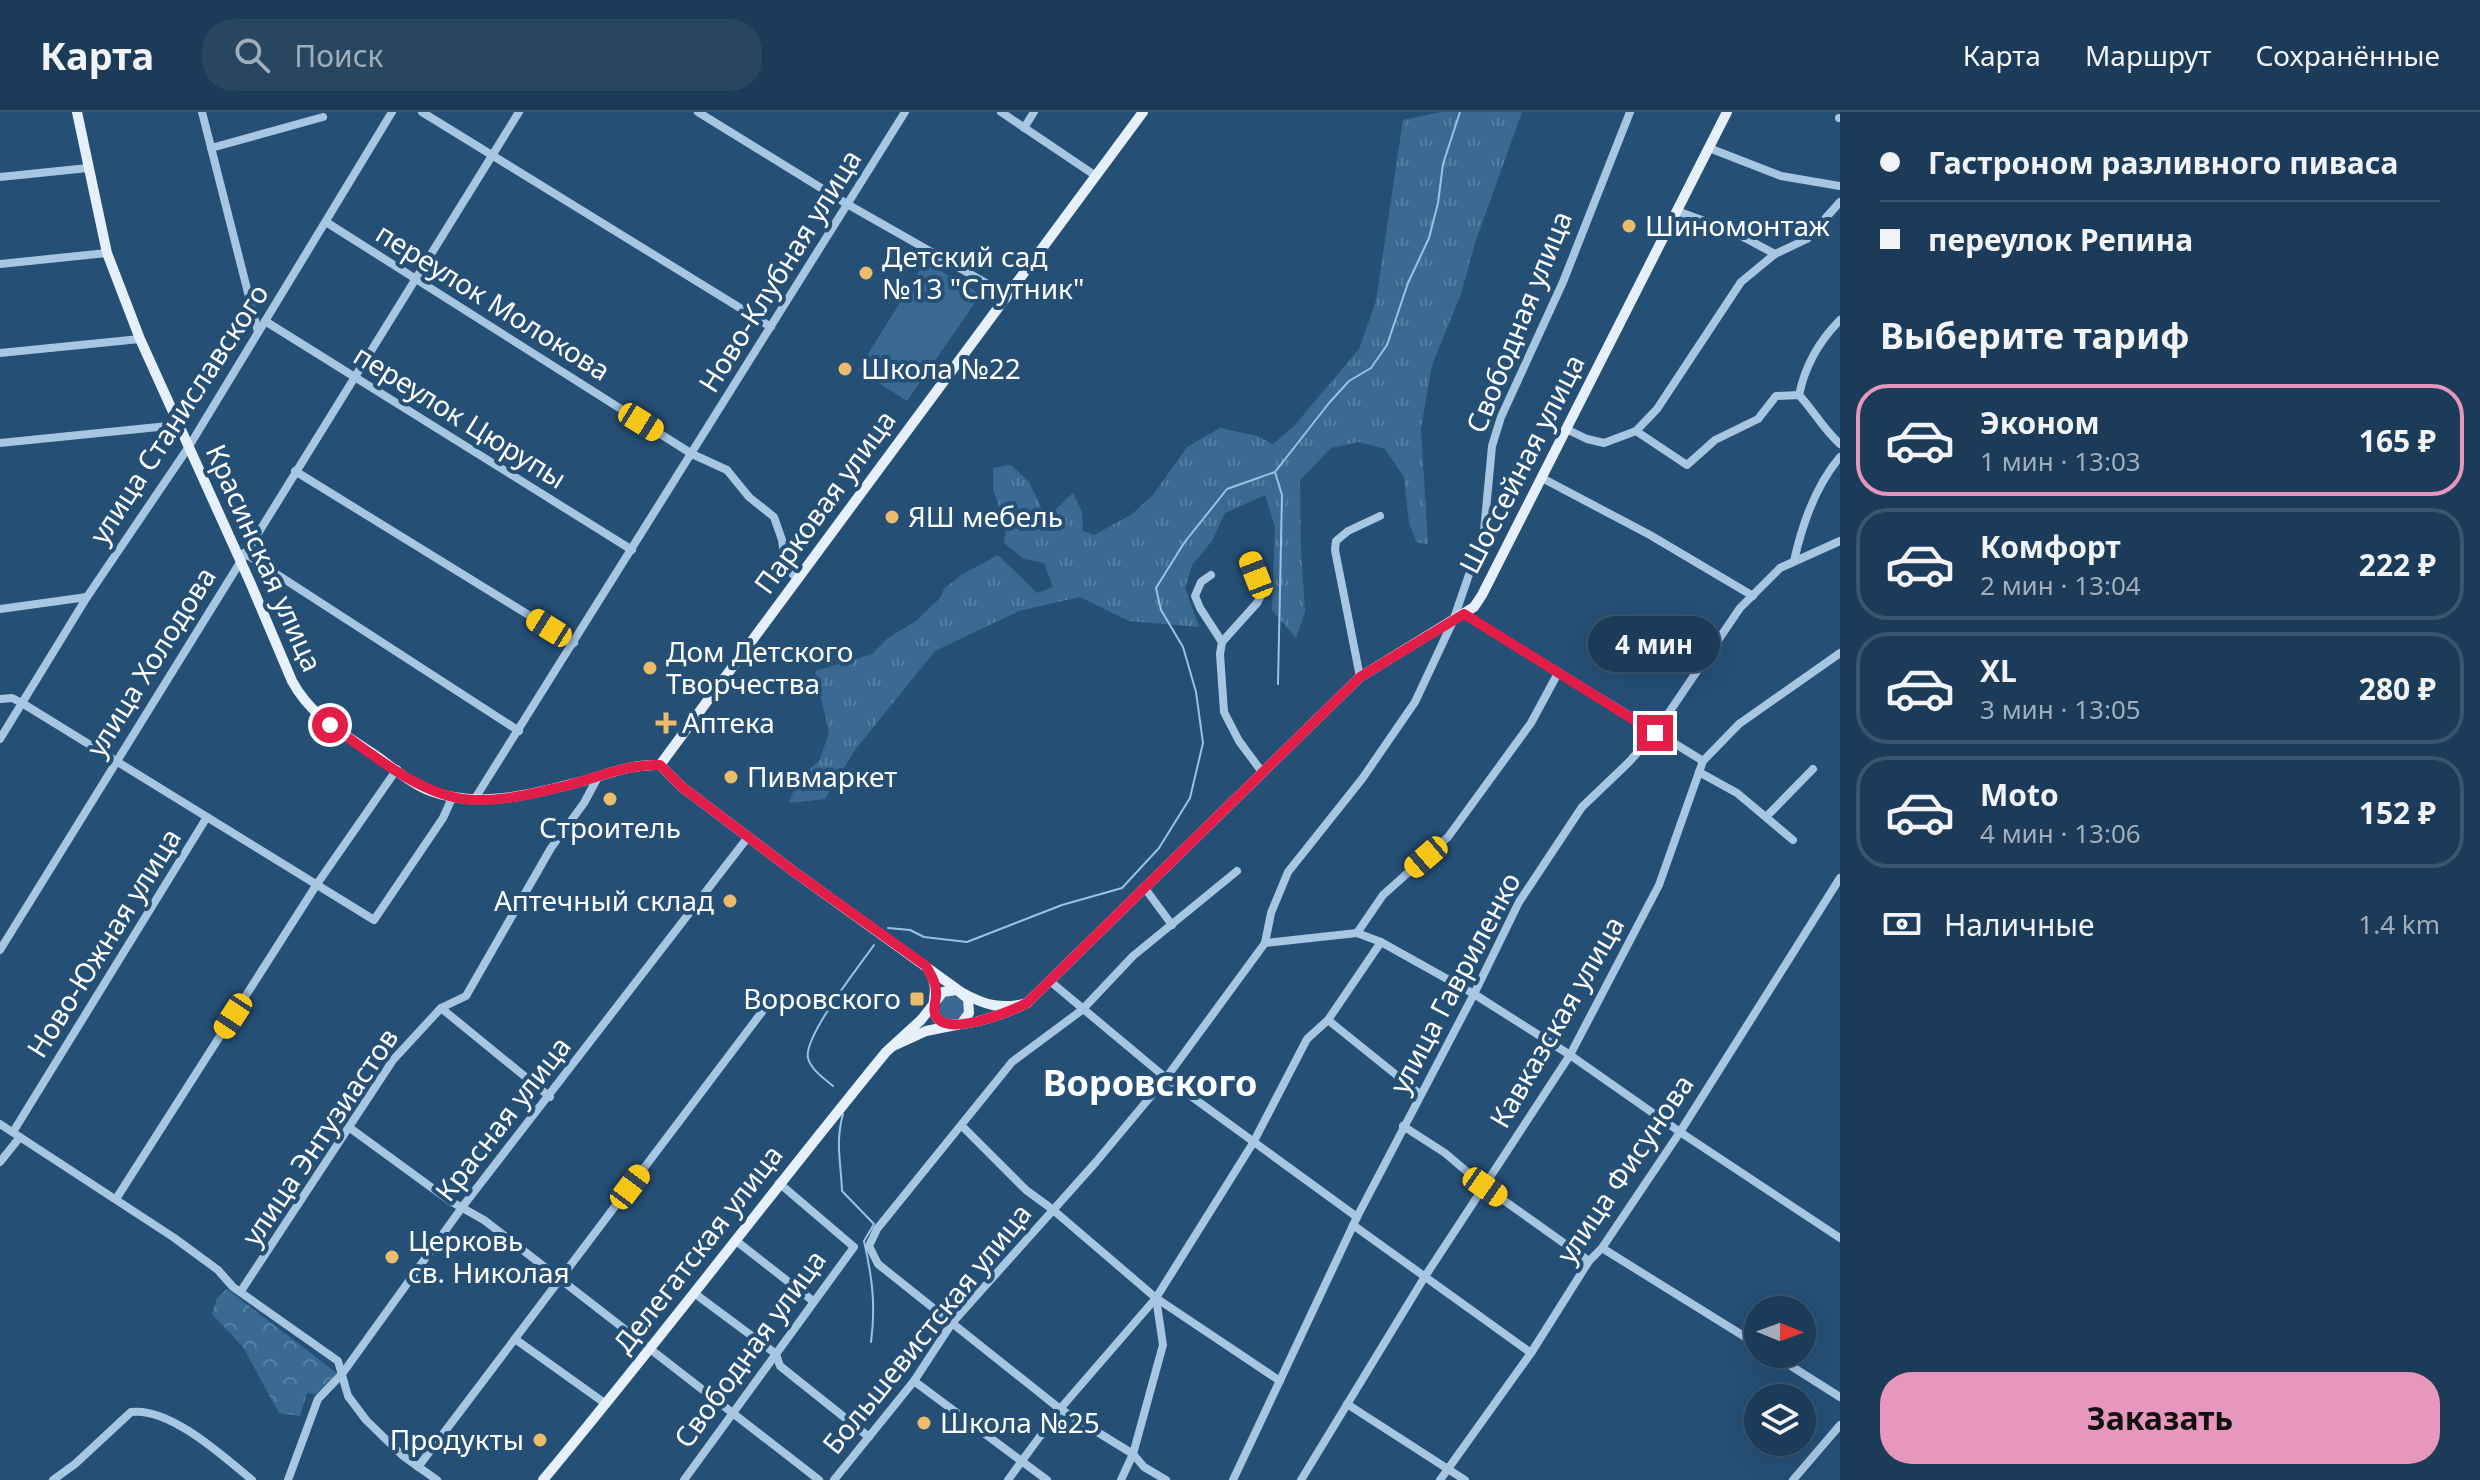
<!DOCTYPE html>
<html lang="ru">
<meta charset="utf-8">
<style>
:root{--surface:#1c3b58;--page:#294661;--text:#f1f3f6;--muted:#a0adba;--line:#3a556e;--accent:#e797bd}
body{margin:0;font-family:"Noto Sans",sans-serif;background:var(--page);color:var(--text);height:100vh;display:flex;flex-direction:column;font-size:30px;white-space:nowrap}
*{box-sizing:border-box;margin:0}
p{font-size:26px;color:var(--muted)}
.icon{flex:none;width:44px;height:44px;fill:none;stroke:currentColor;stroke-width:2;stroke-linecap:round;stroke-linejoin:round}
.map{position:relative;flex:1;overflow:hidden}
.details{display:flex;flex-direction:column;background:var(--surface);width:640px}
.details>*{flex:none}
.banner{display:grid;align-content:center;height:176px;padding:0 40px;background:var(--surface)}
.needle{width:52px;rotate:91deg}
.fabs{position:absolute;left:1744px;top:1184px;display:grid;gap:16px}
.fabs a{display:grid;place-items:center;width:72px;height:72px;border-radius:50%;background:var(--surface);box-shadow:0 8px 32px #0002,0 0 0 2px var(--line);font-size:40px}
.end{position:absolute;width:36px;height:36px;margin:-18px;border:10px solid #e11d48;background:#fff;box-shadow:0 0 0 4px #fff}
.from{border-radius:50%}
.bubble{position:absolute;height:56px;border-radius:28px;background:var(--surface);box-shadow:0 8px 32px #0002,0 0 0 2px var(--line);font-size:26px;font-weight:700;line-height:56px;text-align:center}
.car{position:absolute;width:24px;height:48px;margin:-24px -12px;border-radius:10px;box-shadow:0 0 6px 2px #0007;background:linear-gradient(#f5c518 24%,#345 0 40%,#f5c518 0 76%,#345 0 86%,#f5c518 0)}
.banner b{display:flex;align-items:center;gap:28px;height:76px;font-size:30px}
.banner b+b{border-top:2px solid var(--line)}
.banner i{width:20px;height:20px;background:var(--text)}
ul{padding:0;list-style:none}
li{display:flex;align-items:center;gap:24px;height:112px;margin:0 16px 12px;padding:0 24px;border:4px solid var(--line);border-radius:32px}
li div{flex:1}
li b{display:block;font-size:30px}
li em{font-style:normal;font-weight:700}
li.selected{border-color:var(--accent)}
li>.icon{width:72px;height:72px;stroke-width:1.5}
h2{padding:0 40px;font-size:36px;line-height:96px}
.pay{display:flex;align-items:center;gap:20px;height:88px;padding:0 40px;font-size:30px}
.pay p{margin-inline-start:auto}
.action{display:flex;gap:16px;margin-top:auto;padding:16px 40px}
.action a{flex:1;height:92px;border-radius:32px;background:var(--accent);color:#111;font-size:32px;font-weight:700;line-height:92px;text-align:center}
header{display:flex;align-items:center;gap:48px;box-sizing:border-box;height:112px;padding:0 40px;background:var(--surface);border-bottom:2px solid var(--line)}
header strong{font-size:38px}
nav{display:flex;gap:44px;margin-inline-start:auto;font-size:28px}
.search{width:560px;height:72px;background:var(--page);display:flex;align-items:center;gap:20px;box-sizing:border-box;padding:0 28px;border-radius:32px;color:var(--muted);font-size:30px}
main{display:flex;flex:1;min-height:0}
.map>svg:first-child{display:block}
.grass{fill:url(#grass-tufts)}
.forest{fill:url(#forest-crowns)}
.garden{fill:#3a6a93}
.lines{fill:none;stroke-linecap:round;stroke-linejoin:round}
.stream{stroke:#9bc2e2;stroke-width:2}
.minor{stroke:#a7c6e2;stroke-width:8}
.major{stroke:#e5f0fb;stroke-width:10}
.route{stroke:#e11d48;stroke-width:10}
.poi-dot{fill:#eabc6c;stroke:#264f76;stroke-width:3}
.labels{text-anchor:middle;stroke-width:8;stroke-linejoin:round;paint-order:stroke}
.poi-label{font-size:28px;fill:#fff;stroke:#264f76;text-anchor:start}
.street-label{font-size:28px;fill:#fff;stroke:#264f76}
.district-label{font-size:36px;font-weight:bold;fill:#fff;stroke:#264f76}
</style>
<header>
<strong>Карта</strong>
<div class="search"><svg class="icon" aria-label="search" viewBox="0 0 24 24"><circle cx="10" cy="10" r="6"/><path d="M15 15l6 6"/></svg>Поиск</div>
<nav><a>Карта</a><a>Маршрут</a><a>Сохранённые</a></nav>
</header>
<main>
<div class="map">
<svg width="1840" height="1368" viewBox="0 0 1840 1368">
<defs>
<pattern id="grass-tufts" width="24" height="20" patternUnits="userSpaceOnUse" patternTransform="scale(2)"><rect width="24" height="20" fill="#3a6a93"/><path d="M3 7l-1-3M5 7V3M7 7l1-3M15 17l-1-3M17 17v-4M19 17l1-3" fill="none" stroke="#5880a3"/></pattern>
<pattern id="forest-crowns" width="20" height="18" patternUnits="userSpaceOnUse" patternTransform="scale(2)"><rect width="20" height="18" fill="#3a6a93"/><path d="M2 6a3 3 0 1 1 6 0M12 15a3 3 0 1 1 6 0" fill="none" stroke="#5880a3"/></pattern>
</defs>
<rect width="100%" height="100%" fill="#264f76"/>
<!-- grass -->
<g class="grass">
<path d="M1441 0H1522L1475 131 1461 182 1432 253 1421 316 1428 432 1417 431 1409 411 1404 365 1385 337 1359 330 1331 336 1300 368 1301 437 1305 500 1296 526 1272 498 1275 415 1265 383 1225 401 1212 429 1192 453 1185 476 1199 515 1129 509 1080 485 1019 499 935 539 855 638 825 687 789 691 798 667 819 649 829 621 815 559 872 542 888 526 916 509 940 486 944 477 961 463 998 443 1037 481 1053 475 1044 451 1024 447 1004 431 1006 416 993 377V356L1011 353 1029 370 1044 401 1056 397 1073 381 1082 400 1083 419 1094 423 1132 402 1153 383 1187 335 1220 316 1257 324 1273 332 1294 314 1359 237 1376 189 1403 8Z"/>
<circle cx="952" cy="896" r="12"/>
</g>
<!-- forest -->
<path class="forest" d="M227 1177 338 1262 321 1283 307 1281 300 1304 279 1301 243 1235 212 1202 217 1186Z"/>
<!-- garden -->
<path class="garden" d="M925 150 981 182 907 289 858 258Z"/>
<g class="lines">
<!-- stream -->
<g class="stream">
<path d="M1278 572 1282 383 1275 360 1329 291 1349 269 1371 256 1387 233 1408 171 1429 126 1438 91 1443 52 1460 0"/>
<path d="M888 816 910 818 924 825 967 830 1062 793 1122 776 1159 736 1190 686 1203 631 1196 580 1183 535 1161 498 1156 476 1184 431 1227 377 1275 360"/>
<path d="M833 974C825 967 811 958 808 946 803 925 860 853 874 833"/>
<path d="M843 1002C835 1031 841 1050 842 1079L874 1112 864 1129C872 1164 876 1194 871 1230"/>
</g>
<!-- minor -->
<g class="minor">
<path d="M202 0 258 220"/>
<path d="M422 0 771 215"/>
<path d="M698 0 847 92 1007 183"/>
<path d="M1001 0 1096 64"/>
<path d="M1839 6H1840"/>
<path d="M1024 16 1034 0"/>
<path d="M211 36 323 5"/>
<path d="M1709 36 1781 64 1840 74"/>
<path d="M0 65 88 56"/>
<path d="M1840 90 1807 127 1775 142 1741 170 1657 297 1636 319 1687 353 1715 328 1758 307 1776 284 1799 283C1814 299 1823 317 1840 332"/>
<path d="M1677 99 1732 119 1775 142"/>
<path d="M326 110 692 342 727 358 749 385 774 405 782 428 785 451 790 460 798 467"/>
<path d="M0 152 107 141"/>
<path d="M265 209 632 438"/>
<path d="M0 241 140 227"/>
<path d="M1799 283C1805 254 1820 228 1840 208"/>
<path d="M1566 317 1587 327 1604 331 1636 319"/>
<path d="M0 331 178 313"/>
<path d="M295 359 574 531"/>
<path d="M1542 366 1650 423 1753 484"/>
<path d="M244 441 519 619"/>
<path d="M1250 446 1263 480 1257 491 1222 530 1220 542 1224 600 1239 629 1262 660"/>
<path d="M1794 449C1802 413 1816 373 1840 345"/>
<path d="M1211 463 1201 470 1195 484 1200 496 1222 530"/>
<path d="M0 497 87 485"/>
<path d="M1464 502 1703 649"/>
<path d="M1360 565 1335 438 1336 429 1348 419 1380 404"/>
<path d="M0 587 12 586 22 591 374 808 443 706 452 686"/>
<path d="M0 627 87 485 188 336 392 0"/>
<path d="M1699 660 1737 681 1793 728"/>
<path d="M474 688 905 0"/>
<path d="M1766 705 1813 657"/>
<path d="M1144 775 1172 813"/>
<path d="M1357 821 1383 783 1448 725 1531 611 1558 561"/>
<path d="M1265 831 1357 821 1381 830 1474 882 1570 943 1680 1020 1840 1126"/>
<path d="M0 838 519 0"/>
<path d="M1051 870 1166 966 1357 1105"/>
<path d="M441 896 550 985"/>
<path d="M1328 908 1420 982"/>
<path d="M0 1012 173 1125 218 1158 233 1175 338 1249 348 1284 366 1308 403 1344 437 1368"/>
<path d="M962 1014 1026 1078 1052 1097 1156 1186 1280 1269"/>
<path d="M1403 1014 1445 1041 1485 1075 1589 1149"/>
<path d="M350 1016 450 1089 484 1108 819 1368"/>
<path d="M13 1020 207 705"/>
<path d="M0 1050 20 1025"/>
<path d="M116 1087 317 772 397 657"/>
<path d="M1353 1113 1531 1241"/>
<path d="M735 1128 813 1189"/>
<path d="M1602 1136 1758 1233"/>
<path d="M241 1179 393 948 441 896 466 884 551 736 584 691 598 665"/>
<path d="M694 1181 776 1242 780 1254 869 1325"/>
<path d="M515 1227 606 1292"/>
<path d="M1772 1242 1840 1285"/>
<path d="M914 1269 1047 1368"/>
<path d="M1347 1292 1465 1368"/>
<path d="M418 1355 774 884"/>
<path d="M53 1368 75 1352 131 1300C170 1295 223 1344 252 1368"/>
<path d="M288 1368 318 1287 342 1262 463 1094 748 725"/>
<path d="M684 1368 854 1135 779 1071"/>
<path d="M834 1368 914 1269 952 1211 1096 1050 1166 966 1265 831 1271 801 1288 760 1362 667 1415 590 1453 509 1484 419 1492 334 1501 305 1563 170 1630 0"/>
<path d="M1008 1368 1060 1297 1156 1186 1253 1031 1307 927 1328 908 1381 830"/>
<path d="M1121 1368 1133 1342 1163 1233 1156 1186"/>
<path d="M1166 1368 1144 1355 1133 1342 1060 1297 878 1152 869 1134 877 1117 1012 950 1082 898 1133 844 1237 759"/>
<path d="M1233 1368 1357 1105 1474 882 1519 790 1582 695 1629 650 1655 621 1740 496 1780 456 1840 429"/>
<path d="M1301 1368 1424 1166 1570 943 1659 773 1703 649 1739 612 1840 541"/>
<path d="M1440 1368 1531 1241 1589 1149 1602 1136 1680 1020 1840 766"/>
<path d="M1793 1368 1840 1313"/>
</g>
<!-- major -->
<g class="major">
<path d="M77 0 107 141 140 227 250 470 292 569C310 603 341 620 372 641 390 653 408 670 428 678 478 698 533 682 583 669 610 661 632 652 660 653L682 675 793 759 961 880C984 893 1001 898 1027 891"/>
<path d="M660 653 1143 0"/>
<path d="M929 859C941 879 930 886 935 902 943 927 1010 900 1027 891L1360 565 1474 495 1482 483 1727 0"/>
<path d="M543 1368C660 1228 770 1082 886 940L921 908 943 880 957 878 968 887 969 901 961 912 926 919 891 935"/>
</g>
</g>
<g class="lines">
<!-- route -->
<path class="route" d="M330 613C372 641 422 687 475 688 505 689 536 681 565 674 597 666 626 652 660 653L682 675 793 759 926 854C931 863 937 872 936 883 936 889 933 895 935 902 944 927 1010 900 1027 891L1360 565 1464 502 1655 621"/>
</g>
<!-- markers -->
<g class="poi-dot">
<circle cx="1629" cy="114" r="8"/>
<circle cx="866" cy="161" r="8"/>
<circle cx="845" cy="257" r="8"/>
<circle cx="892" cy="405" r="8"/>
<circle cx="650" cy="556" r="8"/>
<path d="M662 599h8v8h8v8h-8v8h-8v-8h-8v-8h8z"/>
<circle cx="731" cy="665" r="8"/>
<circle cx="610" cy="687" r="8"/>
<circle cx="730" cy="789" r="8"/>
<rect x="909" y="879" width="16" height="16" rx="4"/>
<circle cx="392" cy="1145" r="8"/>
<circle cx="924" cy="1311" r="8"/>
<circle cx="540" cy="1328" r="8"/>
</g>
<g class="labels">
<!-- poi labels -->
<g class="poi-label">
<text x="1645" y="124">Шиномонтаж</text>
<text x="882" y="155">Детский сад<tspan x="882" dy="32">№13 "Спутник"</tspan></text>
<text x="861" y="267">Школа №22</text>
<text x="908" y="415">ЯШ мебель</text>
<text x="666" y="550">Дом Детского<tspan x="666" dy="32">Творчества</tspan></text>
<text x="682" y="621">Аптека</text>
<text x="747" y="675">Пивмаркет</text>
<text x="610" y="726" text-anchor="middle">Строитель</text>
<text x="714" y="799" text-anchor="end">Аптечный склад</text>
<text x="901" y="897" text-anchor="end">Воровского</text>
<text x="408" y="1139">Церковь<tspan x="408" dy="32">св. Николая</tspan></text>
<text x="940" y="1321">Школа №25</text>
<text x="524" y="1338" text-anchor="end">Продукты</text>
</g>
<!-- street labels -->
<g class="street-label">
<text transform="translate(780 159) rotate(-58)" y="10">Ново-Клубная улица</text>
<text transform="translate(493 190) rotate(32)" y="10">переулок Молокова</text>
<text transform="translate(1519 210) rotate(-68)" y="10">Свободная улица</text>
<text transform="translate(179 302) rotate(-57)" y="10">улица Станиславского</text>
<text transform="translate(460 305) rotate(32)" y="10">переулок Цюрупы</text>
<text transform="translate(1522 352) rotate(-63)" y="10">Шоссейная улица</text>
<text transform="translate(825 390) rotate(-54)" y="10">Парковая улица</text>
<text transform="translate(264 446) rotate(66)" y="10">Красинская улица</text>
<text transform="translate(151 550) rotate(-58)" y="10">улица Холодова</text>
<text transform="translate(104 831) rotate(-58)" y="10">Ново-Южная улица</text>
<text transform="translate(1455 871) rotate(-62)" y="10">улица Гавриленко</text>
<text transform="translate(1557 910) rotate(-60)" y="10">Кавказская улица</text>
<text transform="translate(503 1007) rotate(-52)" y="10">Красная улица</text>
<text transform="translate(320 1025) rotate(-56)" y="10">улица Энтузиастов</text>
<text transform="translate(1625 1057) rotate(-56)" y="10">улица Фисунова</text>
<text transform="translate(698 1137) rotate(-52)" y="10">Делегатская улица</text>
<text transform="translate(927 1217) rotate(-51)" y="10">Большевистская улица</text>
<text transform="translate(750 1237) rotate(-54)" y="10">Свободная улица</text>
</g>
<!-- district labels -->
<g class="district-label">
<text x="1150" y="984">Воровского</text>
</g>
</g>
</svg>
<div class="fabs">
<a><svg class="needle" viewBox="-14 -14 28 28"><path d="M0-13l5 13h-10z" fill="#e53935"/><path d="M0 13l5-13h-10z" fill="#a0adba"/></svg></a>
<a><svg class="icon" aria-label="layers" viewBox="0 0 24 24"><path d="M12 4l9 5-9 5-9-5zM3 14l9 5 9-5"/></svg></a>
</div>
<i class="end from" style="left:330px;top:613px"></i>
<i class="end" style="left:1655px;top:621px"></i>
<div class="bubble" style="left:1588px;top:504px;width:132px">4 мин</div>
<i class="car" style="left:641px;top:310px;rotate:122deg"></i>
<i class="car" style="left:1256px;top:463px;rotate:339deg"></i>
<i class="car" style="left:549px;top:516px;rotate:302deg"></i>
<i class="car" style="left:1426px;top:745px;rotate:229deg"></i>
<i class="car" style="left:233px;top:904px;rotate:213deg"></i>
<i class="car" style="left:630px;top:1075px;rotate:37deg"></i>
<i class="car" style="left:1485px;top:1075px;rotate:125deg"></i>
</div>
<section class="details">
<div class="banner">
<b><i class="from"></i>Гастроном разливного пиваса</b>
<b><i></i>переулок Репина</b>
</div>
<h2>Выберите тариф</h2>
<ul>
<li class="selected"><svg class="icon" aria-label="car" viewBox="0 0 24 24"><path d="M5 17H2v-5l4-1 3-4h7l3 4 3 1v5h-3M9 17h6M6 11h13"/><circle cx="7" cy="17" r="2"/><circle cx="17" cy="17" r="2"/></svg><div><b>Эконом</b><p>1 мин · 13:03</p></div><em>165 ₽</em></li>
<li><svg class="icon" aria-label="car" viewBox="0 0 24 24"><path d="M5 17H2v-5l4-1 3-4h7l3 4 3 1v5h-3M9 17h6M6 11h13"/><circle cx="7" cy="17" r="2"/><circle cx="17" cy="17" r="2"/></svg><div><b>Комфорт</b><p>2 мин · 13:04</p></div><em>222 ₽</em></li>
<li><svg class="icon" aria-label="car" viewBox="0 0 24 24"><path d="M5 17H2v-5l4-1 3-4h7l3 4 3 1v5h-3M9 17h6M6 11h13"/><circle cx="7" cy="17" r="2"/><circle cx="17" cy="17" r="2"/></svg><div><b>XL</b><p>3 мин · 13:05</p></div><em>280 ₽</em></li>
<li><svg class="icon" aria-label="car" viewBox="0 0 24 24"><path d="M5 17H2v-5l4-1 3-4h7l3 4 3 1v5h-3M9 17h6M6 11h13"/><circle cx="7" cy="17" r="2"/><circle cx="17" cy="17" r="2"/></svg><div><b>Moto</b><p>4 мин · 13:06</p></div><em>152 ₽</em></li>
</ul>
<div class="pay"><svg class="icon" aria-label="cash" viewBox="0 0 24 24"><path d="M3 7h18v10H3z"/><circle cx="12" cy="12" r="2"/></svg>Наличные<p>1.4 km</p></div>
<div class="action"><a>Заказать</a></div>
</section>
</main>
